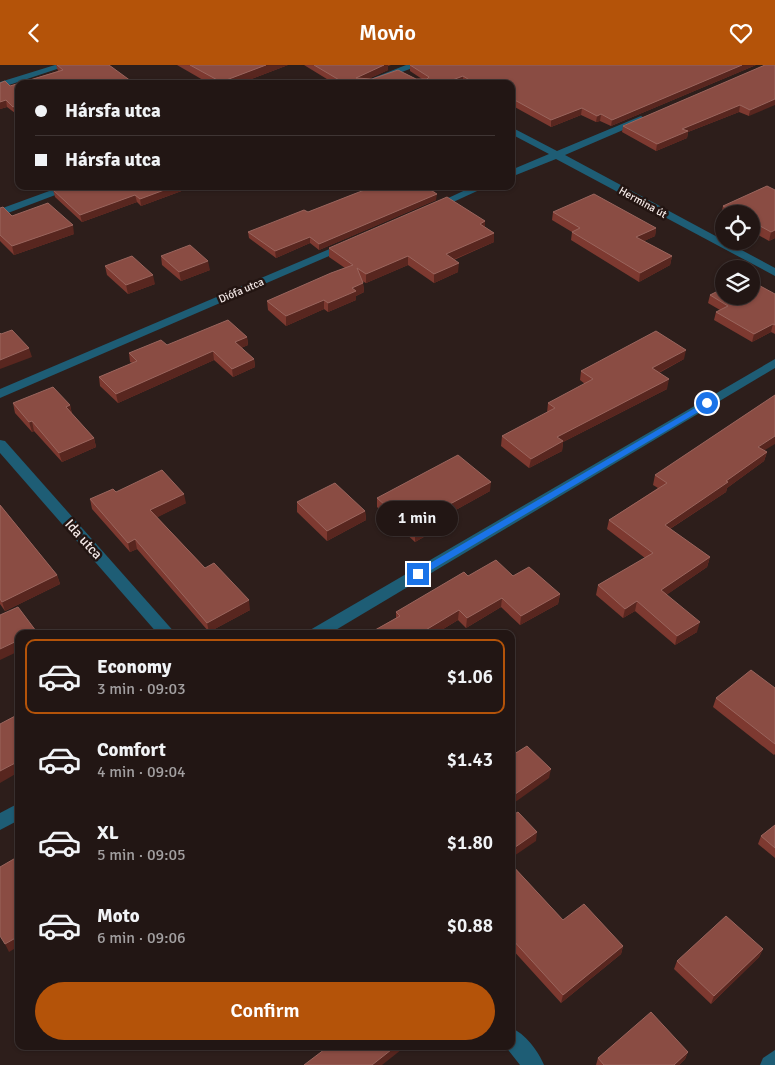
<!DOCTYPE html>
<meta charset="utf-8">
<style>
:root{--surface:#221614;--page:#2e2322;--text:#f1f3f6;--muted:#a29fa0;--line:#3f3534;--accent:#b45309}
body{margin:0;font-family:Signika,sans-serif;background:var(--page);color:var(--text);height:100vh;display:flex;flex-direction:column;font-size:19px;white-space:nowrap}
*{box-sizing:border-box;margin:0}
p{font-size:16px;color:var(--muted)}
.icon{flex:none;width:28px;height:28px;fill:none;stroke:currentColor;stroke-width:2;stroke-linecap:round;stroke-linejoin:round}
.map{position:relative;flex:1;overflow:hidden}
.panel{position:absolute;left:15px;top:565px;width:500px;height:420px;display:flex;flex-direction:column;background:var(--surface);border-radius:10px;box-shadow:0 1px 4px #0004,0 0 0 1px var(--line)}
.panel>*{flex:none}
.hud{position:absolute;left:15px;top:15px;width:500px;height:110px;border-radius:10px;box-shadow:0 1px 4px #0004,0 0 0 1px var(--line);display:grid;align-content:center;height:110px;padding:0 20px;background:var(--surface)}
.buttons{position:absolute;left:715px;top:140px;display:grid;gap:10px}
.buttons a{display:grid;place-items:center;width:45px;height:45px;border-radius:50%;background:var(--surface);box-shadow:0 1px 4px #0004,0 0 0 1px var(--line);font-size:25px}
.end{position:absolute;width:22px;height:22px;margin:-11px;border:6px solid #1a73e8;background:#fff;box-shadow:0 0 0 2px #fff}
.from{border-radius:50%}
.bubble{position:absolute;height:35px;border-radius:18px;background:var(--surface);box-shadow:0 1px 4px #0004,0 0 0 1px var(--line);font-size:16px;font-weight:600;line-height:35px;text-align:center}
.hud b{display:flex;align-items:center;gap:18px;height:48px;font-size:19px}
.hud b+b{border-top:1px solid var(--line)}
.hud i{width:12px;height:12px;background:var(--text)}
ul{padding:9px 0 0;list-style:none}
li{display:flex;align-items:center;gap:15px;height:75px;margin:0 10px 8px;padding:0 10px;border:2px solid transparent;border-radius:10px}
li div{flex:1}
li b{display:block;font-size:19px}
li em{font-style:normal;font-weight:600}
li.selected{border-color:var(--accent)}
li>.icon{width:45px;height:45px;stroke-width:1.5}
.cta{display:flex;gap:10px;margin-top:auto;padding:10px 20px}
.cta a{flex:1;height:58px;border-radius:30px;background:var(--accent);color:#fff;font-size:20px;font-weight:600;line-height:58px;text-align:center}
header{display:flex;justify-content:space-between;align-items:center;height:65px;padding:0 20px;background:var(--accent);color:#fff;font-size:22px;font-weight:600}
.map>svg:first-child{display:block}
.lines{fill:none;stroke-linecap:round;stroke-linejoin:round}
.minor{fill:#1e5d75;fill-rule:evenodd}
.wall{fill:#7d3930}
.shaded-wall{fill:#58261f}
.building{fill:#8a4c43;stroke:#9a655d}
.route{fill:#1a73e8}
.labels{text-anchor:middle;stroke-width:5;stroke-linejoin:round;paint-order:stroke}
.far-street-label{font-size:11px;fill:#f4e9e7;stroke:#231512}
.street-label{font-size:14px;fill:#f4e9e7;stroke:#231512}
</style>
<header><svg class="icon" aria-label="back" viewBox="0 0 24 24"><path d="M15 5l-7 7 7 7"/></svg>Movio<svg class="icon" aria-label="heart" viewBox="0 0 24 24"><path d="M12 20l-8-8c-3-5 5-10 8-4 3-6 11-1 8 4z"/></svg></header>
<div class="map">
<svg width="775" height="1000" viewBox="0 0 775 1000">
<rect width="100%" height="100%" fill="#2d1e1b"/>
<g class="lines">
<!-- minor -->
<g class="minor">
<path d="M55 0H69L0 23V17Z"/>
<path d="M406 0H420L371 19H358Z"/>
<path d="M641 51 646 54 644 56 565 90 775 203V211L556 94 511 112V105L549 89 511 69V62L557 86Z"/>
<path d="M63 121H79L0 151V144Z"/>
<path d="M474 121H488L438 144H430L429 142Z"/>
<path d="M346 177 350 178 352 180 350 182 0 333V324Z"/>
<path d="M775 294V303L329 569H308L310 565Z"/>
<path d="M0 375 5 376 176 569H158L0 388Z"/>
<path d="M19 738V755L0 765V748Z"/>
<path d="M511 963C525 968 539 987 544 1000H520L505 981H511Z"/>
<path d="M775 985V1000H760L763 993Z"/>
</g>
</g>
<!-- wall -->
<g class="wall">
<path d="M56 0H109L19 19 15 48 7 42 0 44V18L10 21 58 6Z"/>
<path d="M177 0H288L238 19H210Z"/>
<path d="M304 0H391L388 1V5L368 14H422L410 6V0H756L611 61 600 56 596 57 581 50 551 62 511 40V19H464L463 18 460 19H335Z"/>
<path d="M765 0 749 51 739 47 688 67 687 73 656 86 622 67 623 61Z"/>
<path d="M64 121H195L141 141 137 137 82 157 55 132 53 125Z"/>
<path d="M361 121H446L433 127 436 135 319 185 310 178 276 193 249 173 248 167 308 147 366 125Z"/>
<path d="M775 125V173L769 176 751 166V149H724V151L721 150 723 141Z"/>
<path d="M0 143 12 151 74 169 14 190 0 176Z"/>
<path d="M553 147 656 163 655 171 644 176 672 191 670 200 639 217 571 175 572 167 552 155Z"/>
<path d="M485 156V162L494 168V177L454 195 458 207 434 218 408 200 366 218 362 216 363 218 364 227 356 231V235L328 247 324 244 286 261 268 245 267 236 345 203 329 192V183Z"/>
<path d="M161 191 210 205 181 216 162 200Z"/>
<path d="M105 201 155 219 128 229 107 210Z"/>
<path d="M775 229V269L771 267 752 277 714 255 716 247 720 245 708 238 710 230Z"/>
<path d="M247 272 248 280 241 283 254 294 255 302 233 312 214 295 118 338 100 321 99 312 132 298 130 297 129 288 167 280Z"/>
<path d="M684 294 659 308 667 324 563 377 562 386 529 403 501 381 502 371 547 348 548 338 585 319 580 315 581 306Z"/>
<path d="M13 338 70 340 72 349 94 373 96 382 62 397 34 366 32 367 15 348Z"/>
<path d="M764 385 767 387 764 396 727 423 726 427 670 464 710 492 707 502 666 530 697 567 675 580 635 546 623 553 596 530 598 520 645 493 607 464 609 455 658 423 653 420 655 410Z"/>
<path d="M490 426 443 452V461L415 477 377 442V433Z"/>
<path d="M116 427 186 438 157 452 205 503 250 545 209 567 137 484 130 487 92 444 90 434Z"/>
<path d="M297 437 365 446 366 455 327 476 297 447Z"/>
<path d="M0 440 57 510 60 519 5 546 0 539Z"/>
<path d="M468 511H513L560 529 558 539 520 560 501 542 466 563 458 555 435 569H368L396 553V547Z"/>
<path d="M775 623V689L774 690 713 642 716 633Z"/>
<path d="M775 760V793L758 779 761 771Z"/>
<path d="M511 799 563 855 623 881 621 889 561 938 511 883Z"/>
<path d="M763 884 759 892 711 939 674 904 677 896Z"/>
<path d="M688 987 685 994 679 1000H596L598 993Z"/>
</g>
<!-- shaded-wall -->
<g class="shaded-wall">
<path d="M266 0H288L238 19H221V17Z"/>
<path d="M384 0H388V5L357 19 356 13Z"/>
<path d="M742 0H756L611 61 612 55Z"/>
<path d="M463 11V18L460 19H442Z"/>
<path d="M775 34V40L749 51 750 45Z"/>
<path d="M6 35 7 42 0 44V37Z"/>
<path d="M19 40V47L15 48 13 42Z"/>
<path d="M740 40 739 47 688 67 687 73 656 86 657 79 682 64Z"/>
<path d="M582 43 581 50 551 62V55Z"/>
<path d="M601 49 600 56 596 57 597 51Z"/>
<path d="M46 121H57L46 125Z"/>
<path d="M175 121H195L141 141 140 134Z"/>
<path d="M430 121H446L427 129V123Z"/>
<path d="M437 129 436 135 319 185V179Z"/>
<path d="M135 130 137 137 82 157 80 150Z"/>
<path d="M485 156V165L480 159Z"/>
<path d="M73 160 74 169 14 190 12 181Z"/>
<path d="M656 163 655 171 635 180 636 172Z"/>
<path d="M775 165V173L769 176 771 167Z"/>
<path d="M494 168V177L445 198 446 189Z"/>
<path d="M310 172V178L276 193 275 186Z"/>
<path d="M408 191V200L366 218V209Z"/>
<path d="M672 191 670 200 639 217 640 208Z"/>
<path d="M208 196 210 205 181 216 179 207Z"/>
<path d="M459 198 458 207 434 218V209Z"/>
<path d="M153 210 155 219 128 229 126 220Z"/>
<path d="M363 218 364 227 356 231V235L328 247V238L352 223Z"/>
<path d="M324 235V244L286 261V251Z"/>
<path d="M773 259 771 267 752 277 754 269Z"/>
<path d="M247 272 248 280 236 285 235 277Z"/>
<path d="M29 283 32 292 0 304V295Z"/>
<path d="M686 285 684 294 650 312 652 303Z"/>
<path d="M213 286 214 295 118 338 116 329Z"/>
<path d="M254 294 255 302 233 312 232 304Z"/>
<path d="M669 314 667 324 563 377 562 386 529 403 531 394 557 372Z"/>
<path d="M70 340 72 349 66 342Z"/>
<path d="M32 356 34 366 32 367 29 357Z"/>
<path d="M775 371V379L755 391 758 382Z"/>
<path d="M94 373 96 382 62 397 59 388Z"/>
<path d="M767 387 764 396 727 423 726 427 662 469 665 460Z"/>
<path d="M491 417 490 426 443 452V461L415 477V467L437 446Z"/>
<path d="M184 429 186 438 152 455 150 445Z"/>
<path d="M365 446 366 455 327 476V466Z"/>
<path d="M135 474 137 484 130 487 128 478Z"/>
<path d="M710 492 707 502 659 535 661 525Z"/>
<path d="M57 510 60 519 5 546 2 537Z"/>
<path d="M560 529 558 539 520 560 521 551Z"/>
<path d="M502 533 501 542 466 563 467 553Z"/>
<path d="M249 535 250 545 209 567 207 558Z"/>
<path d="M637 536 635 546 623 553 625 544Z"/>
<path d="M459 545 458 555 435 569H419Z"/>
<path d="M700 557 697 567 675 580 677 571Z"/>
<path d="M19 575V586L0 595V584Z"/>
<path d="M19 696V707L0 718V706Z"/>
<path d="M551 704 549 713 511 740V732Z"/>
<path d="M537 767 536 776 511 793V785Z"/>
<path d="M19 871V881L9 887 5 879Z"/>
<path d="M623 881 621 889 561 938 563 930Z"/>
<path d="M763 884 759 892 711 939 714 931Z"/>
<path d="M396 981H406L382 1000H372Z"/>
<path d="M688 987 685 994 679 1000H674Z"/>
</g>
<!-- building -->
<g class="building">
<path d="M57 0H109L135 19H97L96 17 90 19H19V40L13 42 6 35 0 37V18L5 16 10 21 63 5Z"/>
<path d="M190 0H266L221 17Z"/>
<path d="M314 0H384L356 13 372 14 398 5 416 14H427L429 12 410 0H742L612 55 601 49 597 51 582 43 551 55 511 33V19H476L463 11 442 19H346Z"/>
<path d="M765 0H775V34L750 45 740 40 682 64 688 66 657 79 623 61Z"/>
<path d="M64 121H175L140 134 135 130 80 150 53 125Z"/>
<path d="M370 121H430L427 123 437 129 319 179 310 172 275 186 248 167 304 145 308 147 372 122Z"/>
<path d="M767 121 775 125V165L771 167 751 156V149H737L723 141Z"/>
<path d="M594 129 656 163 636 172 672 191 640 208 572 167 580 163 553 147Z"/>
<path d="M447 132 485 156 480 159 494 168 446 189 459 198 434 209 408 191 366 209 357 203 363 218 352 223 356 226 328 238 324 235 286 251 267 236 331 208 353 200 329 183Z"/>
<path d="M48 138 73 160 12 181 0 170V143L3 142 12 151Z"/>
<path d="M190 180 208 196 179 207 161 191Z"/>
<path d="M132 191 153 210 126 220 105 201Z"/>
<path d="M751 216 775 229V260L773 259 754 269 716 247 728 241 710 230 724 223V231H751Z"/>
<path d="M228 255 247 272 235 277 254 294 232 304 213 286 116 329 99 312 137 296 129 288 161 275 167 280Z"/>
<path d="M12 265 29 283 0 295V268L1 269Z"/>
<path d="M656 266 686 285 652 303 669 314 557 372 563 376 531 394 502 371 555 343 548 338 593 314 581 306Z"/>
<path d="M53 322 70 340 66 342 94 373 59 388 32 356 29 357 13 338Z"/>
<path d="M775 330V371L758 382 767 387 726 416 728 417 665 460 710 492 661 525 700 557 677 571 637 536 625 544 598 520 653 488 609 455 667 418 655 410Z"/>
<path d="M458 390 491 417 437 446 443 451 415 467 377 433Z"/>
<path d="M162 405 184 429 150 445 205 503 214 498 249 535 207 558 135 474 128 478 90 434 113 424 116 427Z"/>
<path d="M335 418 365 446 327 466 297 437Z"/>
<path d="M0 440 57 510 2 537 0 534Z"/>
<path d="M496 495 513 511 529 502 560 529 521 551 502 533 467 553 459 545 419 569H368L400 551 396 547 464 507 468 511Z"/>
<path d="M18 542 36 566 31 569H19V575L0 584V550Z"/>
<path d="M751 605 775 623V679L716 633Z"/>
<path d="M19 649V696L0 706V659Z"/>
<path d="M527 681 551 704 511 732V691Z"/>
<path d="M518 747 537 767 511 785V751Z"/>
<path d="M775 760V783L761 771Z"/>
<path d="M19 791V871L5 879 0 871V802Z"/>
<path d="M511 799 563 855 584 839 623 881 563 930 511 873Z"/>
<path d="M726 851 763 884 714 931 677 896Z"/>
<path d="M651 947 688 987 674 1000H604L598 993Z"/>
<path d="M329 981H396L372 1000H304Z"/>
</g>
<!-- route -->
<path class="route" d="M707 336 711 338 710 340 421 511H415V507Z"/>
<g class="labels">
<!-- far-street labels -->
<g class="far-street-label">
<text transform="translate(643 137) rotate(29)" y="4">Hermina út</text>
<text transform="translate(241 225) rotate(-23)" y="4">Diófa utca</text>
</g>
<!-- street labels -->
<g class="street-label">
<text transform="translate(84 474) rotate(48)" y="5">Ida utca</text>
</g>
</g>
</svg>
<div class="buttons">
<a><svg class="icon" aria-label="locate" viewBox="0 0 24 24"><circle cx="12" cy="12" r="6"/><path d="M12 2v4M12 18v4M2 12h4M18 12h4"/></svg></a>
<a><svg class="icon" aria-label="layers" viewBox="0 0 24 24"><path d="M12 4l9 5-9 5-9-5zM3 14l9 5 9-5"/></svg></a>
</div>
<i class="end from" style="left:707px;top:338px"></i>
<i class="end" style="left:418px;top:509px"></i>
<div class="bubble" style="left:376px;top:436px;width:82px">1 min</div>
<div class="hud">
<b><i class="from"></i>Hársfa utca</b>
<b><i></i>Hársfa utca</b>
</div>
<section class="panel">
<ul>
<li class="selected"><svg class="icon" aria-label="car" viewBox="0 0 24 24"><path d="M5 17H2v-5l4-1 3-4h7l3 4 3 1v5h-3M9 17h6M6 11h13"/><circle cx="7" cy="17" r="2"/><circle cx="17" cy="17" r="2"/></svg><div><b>Economy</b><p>3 min · 09:03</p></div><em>$1.06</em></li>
<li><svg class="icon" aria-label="car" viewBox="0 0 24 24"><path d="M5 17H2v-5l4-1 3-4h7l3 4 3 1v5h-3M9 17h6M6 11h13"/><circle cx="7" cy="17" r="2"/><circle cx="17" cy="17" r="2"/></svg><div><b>Comfort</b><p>4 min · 09:04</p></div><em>$1.43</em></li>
<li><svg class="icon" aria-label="car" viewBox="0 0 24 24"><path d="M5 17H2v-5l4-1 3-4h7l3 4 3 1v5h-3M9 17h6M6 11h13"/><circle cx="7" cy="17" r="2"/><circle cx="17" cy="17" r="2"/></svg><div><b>XL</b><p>5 min · 09:05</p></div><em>$1.80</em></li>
<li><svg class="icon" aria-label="car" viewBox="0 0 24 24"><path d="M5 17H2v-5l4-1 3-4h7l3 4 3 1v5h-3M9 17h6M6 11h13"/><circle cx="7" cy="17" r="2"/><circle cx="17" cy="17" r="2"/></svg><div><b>Moto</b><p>6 min · 09:06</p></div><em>$0.88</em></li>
</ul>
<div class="cta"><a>Confirm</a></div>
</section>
</div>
